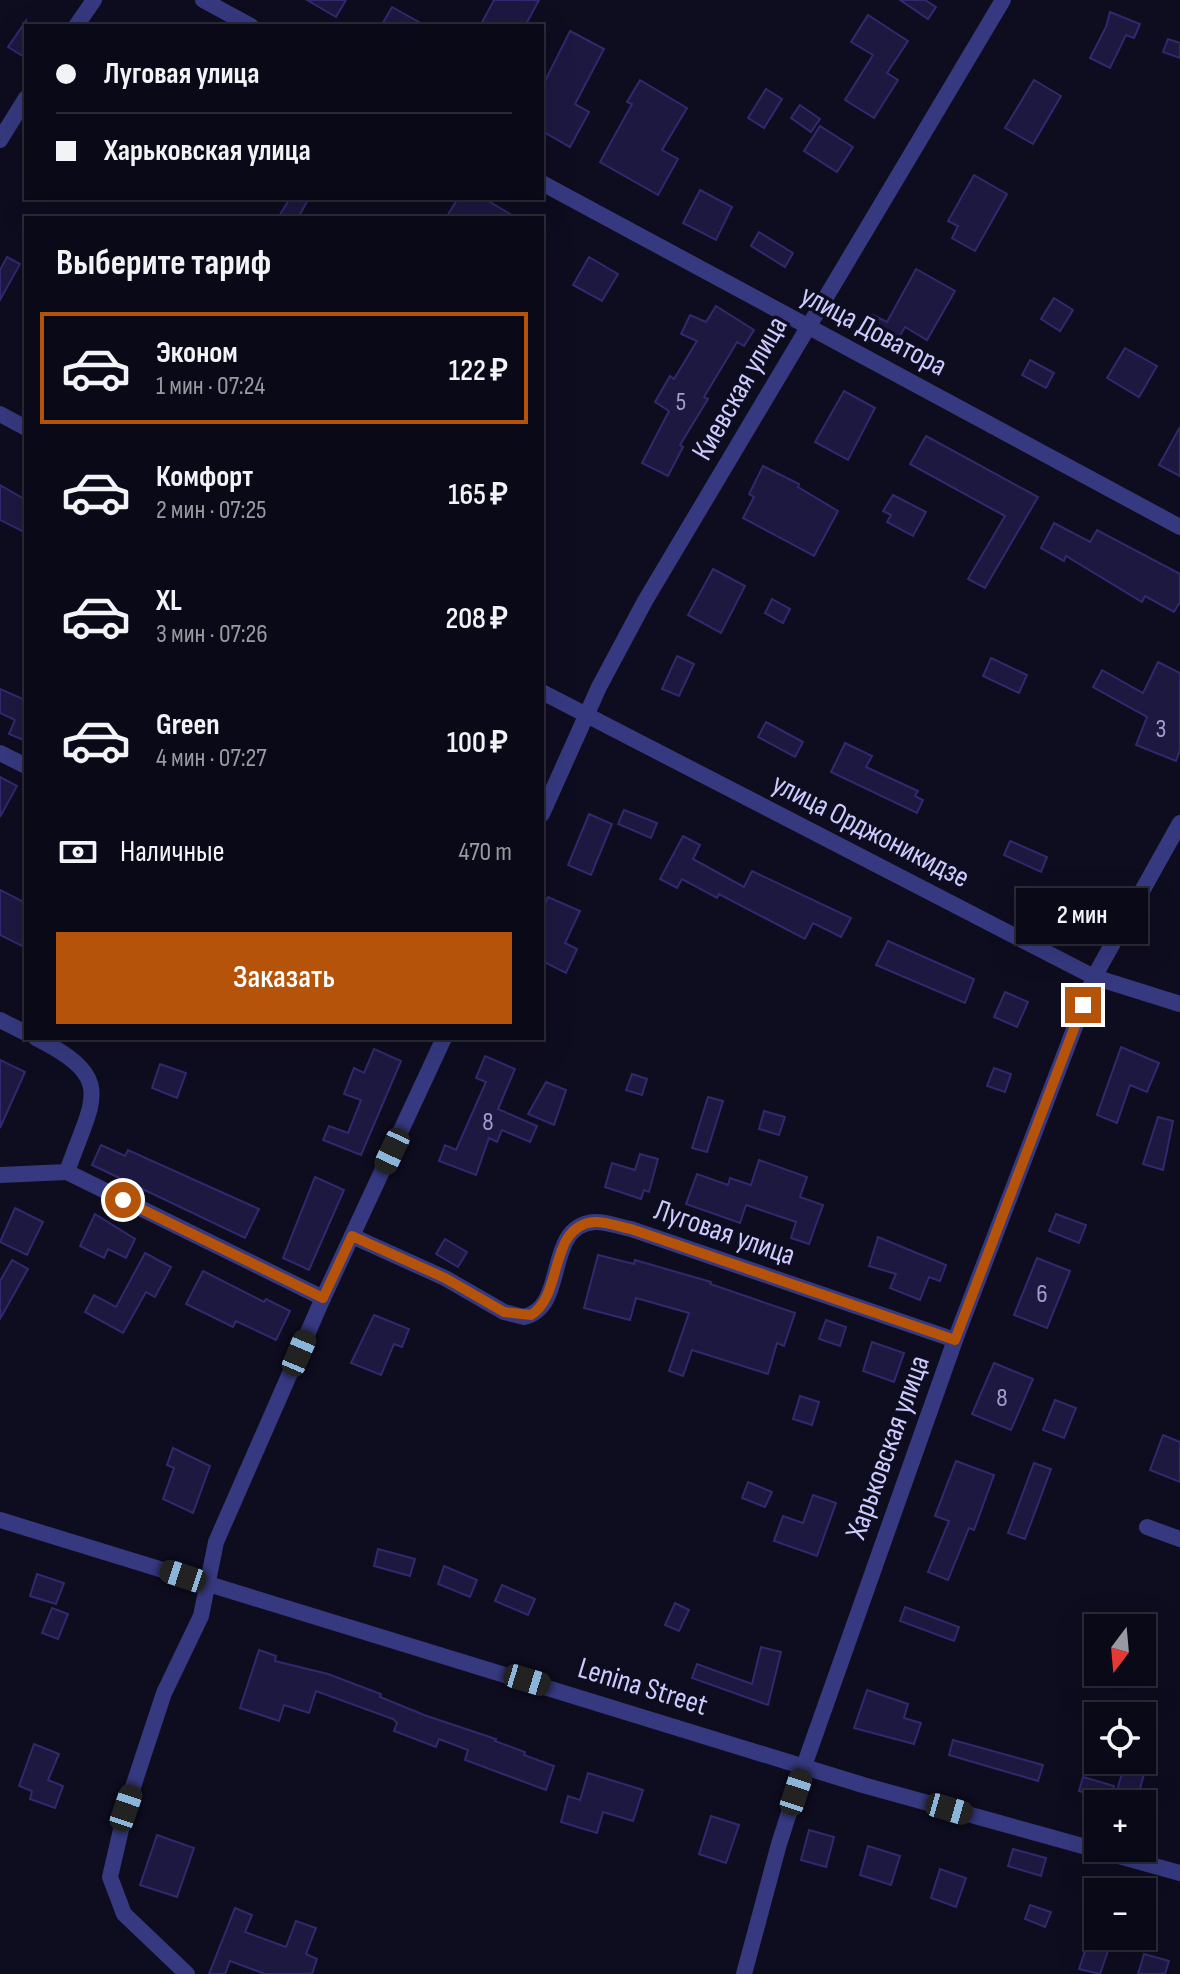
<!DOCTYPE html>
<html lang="ru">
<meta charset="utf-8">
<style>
:root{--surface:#0a0917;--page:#181724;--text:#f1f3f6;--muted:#999aa1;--line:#2a2a36;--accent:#b45309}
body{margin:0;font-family:"Sofia Sans Condensed",sans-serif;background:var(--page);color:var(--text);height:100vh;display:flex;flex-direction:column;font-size:30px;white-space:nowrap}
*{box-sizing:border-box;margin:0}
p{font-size:26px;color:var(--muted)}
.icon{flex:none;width:44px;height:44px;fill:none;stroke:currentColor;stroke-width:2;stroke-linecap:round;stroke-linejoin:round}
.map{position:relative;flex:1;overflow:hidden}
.details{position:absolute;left:24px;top:216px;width:520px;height:824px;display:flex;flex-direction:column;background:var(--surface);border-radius:0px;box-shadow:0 8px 32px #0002,0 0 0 2px var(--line)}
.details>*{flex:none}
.guide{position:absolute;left:24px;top:24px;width:520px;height:176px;border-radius:0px;box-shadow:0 8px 32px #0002,0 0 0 2px var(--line);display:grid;align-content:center;height:176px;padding:0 32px;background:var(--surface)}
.needle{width:52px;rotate:196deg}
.controls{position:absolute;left:1084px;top:1614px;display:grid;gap:16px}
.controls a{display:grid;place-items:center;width:72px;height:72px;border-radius:0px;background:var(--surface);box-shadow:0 8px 32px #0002,0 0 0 2px var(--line);font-size:40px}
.end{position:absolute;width:36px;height:36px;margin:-18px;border:10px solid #b45309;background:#fff;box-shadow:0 0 0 4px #fff}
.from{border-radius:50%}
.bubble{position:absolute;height:56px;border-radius:0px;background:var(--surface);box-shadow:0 8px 32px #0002,0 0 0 2px var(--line);font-size:26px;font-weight:600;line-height:56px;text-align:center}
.car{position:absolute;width:24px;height:48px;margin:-24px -12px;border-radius:10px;box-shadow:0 0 6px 2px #0007;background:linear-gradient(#222 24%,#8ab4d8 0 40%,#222 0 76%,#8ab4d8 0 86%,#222 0)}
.guide b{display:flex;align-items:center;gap:28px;height:76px;font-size:30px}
.guide b+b{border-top:2px solid var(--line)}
.guide i{width:20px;height:20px;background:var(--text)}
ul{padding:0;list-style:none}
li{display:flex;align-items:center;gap:24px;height:112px;margin:0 16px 12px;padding:0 16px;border:4px solid transparent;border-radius:0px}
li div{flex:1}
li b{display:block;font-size:30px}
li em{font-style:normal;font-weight:600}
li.selected{border-color:var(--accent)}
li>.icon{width:72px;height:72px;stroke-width:1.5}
h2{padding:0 32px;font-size:36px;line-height:96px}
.pay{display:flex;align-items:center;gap:20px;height:88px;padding:0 32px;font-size:30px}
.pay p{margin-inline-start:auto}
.cta{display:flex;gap:16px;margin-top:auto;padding:16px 32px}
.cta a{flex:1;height:92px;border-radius:0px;background:var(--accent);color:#fff;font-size:32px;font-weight:600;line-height:92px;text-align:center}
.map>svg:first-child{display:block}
.building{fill:#1d1840;stroke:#31296d;stroke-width:2}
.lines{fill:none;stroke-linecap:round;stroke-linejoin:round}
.minor{stroke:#36397f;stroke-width:16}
.route{stroke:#b45309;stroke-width:10}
.labels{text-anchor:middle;stroke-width:7;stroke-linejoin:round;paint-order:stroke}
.number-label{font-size:26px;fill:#a09ecf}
.street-label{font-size:30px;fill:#cccaff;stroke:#0e0c1f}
</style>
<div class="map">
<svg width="1180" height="1974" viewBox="0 0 1180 1974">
<rect width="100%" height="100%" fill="#0e0c1f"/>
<!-- building -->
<g class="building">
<path d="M307 0H346L336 17Z"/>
<path d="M494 0H539L525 26H480Z"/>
<path d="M900 0H925L936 7 928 19Z"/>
<path d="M392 7 426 26H381Z"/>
<path d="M1110 12 1140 24 1134 38 1126 35 1110 68 1090 58 1106 27Z"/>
<path d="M868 15 908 41 887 73 898 80 874 118 845 100 873 55 851 42Z"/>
<path d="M26 21V58L8 47Z"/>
<path d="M570 31 604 49 575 104 589 112 570 147 542 131V87Z"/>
<path d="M1168 39 1180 43V58L1163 52Z"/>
<path d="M640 80 687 108 662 150 678 159 658 195 600 162 632 104 627 102Z"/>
<path d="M1034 80 1061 96 1033 144 1005 128Z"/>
<path d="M766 89 782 99 764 128 748 118Z"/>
<path d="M800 105 820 119 811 132 791 118Z"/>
<path d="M820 126 853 147 837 172 804 151Z"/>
<path d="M974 175 1007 194 975 251 952 238 958 226 948 221Z"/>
<path d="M700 190 732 207 716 240 683 223Z"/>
<path d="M290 198H309L298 218H278Z"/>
<path d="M458 198H483L517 218H446Z"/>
<path d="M759 232 793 253 785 267 751 246Z"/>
<path d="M7 257 20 264 0 300V270Z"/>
<path d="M589 257 618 274 602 301 573 285Z"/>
<path d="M916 269 955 291 927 340 905 327 895 344 866 328 873 315 887 322Z"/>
<path d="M1054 298 1073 310 1060 331 1041 319Z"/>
<path d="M716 306 754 330 744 346 737 342 704 397 708 399 680 445 683 447 668 476 642 463 669 411 655 402 670 376 674 379 697 341 681 334 690 315 706 322Z"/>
<path d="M1125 348 1157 366 1139 397 1107 378Z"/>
<path d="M1030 360 1054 373 1046 388 1022 375Z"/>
<path d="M844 391 875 408 848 460 815 442Z"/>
<path d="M1180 427V476L1159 465Z"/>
<path d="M926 436 1038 497 985 588 968 579 1005 516 910 464Z"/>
<path d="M763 466 799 484 798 487 838 511 814 556 743 518 754 497 749 494Z"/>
<path d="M0 485 26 500V533L0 520Z"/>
<path d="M893 495 926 512 913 536 887 522 891 515 883 511Z"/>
<path d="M1054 523 1090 542 1097 530 1180 574V602L1174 612 1145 596 1142 602 1066 556 1064 561 1041 548Z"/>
<path d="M713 569 745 586 721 633 688 615Z"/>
<path d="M772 599 790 609 783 623 765 613Z"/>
<path d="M677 656 694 664 679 696 662 689Z"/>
<path d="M991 658 1027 675 1019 693 983 676Z"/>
<path d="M1158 662 1180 673V750L1176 761 1136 745 1147 717 1093 687 1102 670 1143 693Z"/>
<path d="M0 689 25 700 26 696V741L9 734 15 720 0 713Z"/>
<path d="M766 722 803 742 795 757 758 737Z"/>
<path d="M845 743 872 756 866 767 918 791 915 796 923 800 917 813 831 772Z"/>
<path d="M0 777 17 786 0 817Z"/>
<path d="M624 810 657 823 651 838 618 824Z"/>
<path d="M589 814 612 824 591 875 568 865Z"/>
<path d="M683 836 700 845 693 859 744 887 752 871 851 918 841 937 813 923 805 939 719 894 717 898 682 879 677 888 660 879Z"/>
<path d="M1010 841 1047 857 1041 872 1004 855Z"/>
<path d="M0 890 26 903V948L0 935Z"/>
<path d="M548 897 580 911 565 943 577 949 566 973 542 961V910Z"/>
<path d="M888 941 974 979 965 1003 876 965Z"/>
<path d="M1005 992 1028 1002 1017 1027 994 1017Z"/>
<path d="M1121 1047 1159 1063 1147 1092 1130 1085 1117 1123 1097 1115Z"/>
<path d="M374 1049 401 1061 361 1155 323 1140 329 1126 348 1133 361 1100 344 1094 354 1068 364 1073Z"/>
<path d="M485 1056 515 1069 498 1109 537 1126 530 1142 502 1130 497 1142 489 1138 476 1175 439 1161 445 1145 456 1150 486 1082 476 1078Z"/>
<path d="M0 1060 25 1072 0 1128Z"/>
<path d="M160 1064 186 1073 177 1098 152 1088Z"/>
<path d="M994 1068 1011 1074 1005 1092 987 1086Z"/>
<path d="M632 1074 647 1079 642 1095 626 1090Z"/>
<path d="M546 1082 566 1090 554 1125 528 1114Z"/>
<path d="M708 1097 723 1101 707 1152 692 1148Z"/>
<path d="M764 1111 785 1117 779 1135 759 1129Z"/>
<path d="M1158 1117 1173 1121 1163 1170 1143 1164Z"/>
<path d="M101 1145 125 1156 128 1150 259 1209 245 1238 92 1165Z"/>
<path d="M640 1154 658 1159 649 1192 644 1190 641 1199 605 1187 612 1163 635 1170Z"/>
<path d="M759 1160 807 1177 800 1197 823 1205 809 1244 791 1238 796 1222 746 1205 740 1223 686 1204 697 1174 728 1185 730 1178 751 1185Z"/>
<path d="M315 1177 344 1190 309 1270 283 1258Z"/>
<path d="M15 1208 43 1222 27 1255 0 1242Z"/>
<path d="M95 1214 135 1239 126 1258 108 1249 104 1258 80 1246Z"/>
<path d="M1056 1214 1086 1225 1079 1243 1049 1231Z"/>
<path d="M878 1237 946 1265 940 1281 929 1277 920 1300 890 1288 896 1274 869 1266Z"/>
<path d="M445 1239 467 1252 458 1267 436 1254Z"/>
<path d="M145 1253 171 1267 155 1297 146 1292 123 1333 85 1312 94 1295 116 1307Z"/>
<path d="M598 1255 634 1264 635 1260 711 1282 710 1284 795 1313 784 1346 777 1343 768 1374 692 1350 683 1376 669 1371 689 1313 636 1298 630 1320 584 1308Z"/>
<path d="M1037 1258 1070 1271 1047 1328 1014 1315Z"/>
<path d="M12 1260 28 1269 0 1319V1281Z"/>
<path d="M203 1271 264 1302 266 1299 290 1311 276 1340 236 1321 233 1327 186 1304Z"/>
<path d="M374 1315 409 1329 402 1347 394 1344 381 1375 351 1363Z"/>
<path d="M826 1320 846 1327 840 1346 819 1339Z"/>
<path d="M872 1342 904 1353 894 1382 863 1371Z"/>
<path d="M994 1363 1033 1379 1011 1430 972 1414Z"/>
<path d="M800 1396 819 1402 812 1425 793 1419Z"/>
<path d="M1055 1400 1076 1408 1064 1438 1043 1430Z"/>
<path d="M1163 1435 1180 1442V1482L1150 1470Z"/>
<path d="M173 1448 210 1466 193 1513 163 1499 174 1468 167 1465Z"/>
<path d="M956 1461 994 1475 974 1530 969 1528 948 1580 928 1572 949 1521 935 1516Z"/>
<path d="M1034 1463 1051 1469 1025 1539 1008 1533Z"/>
<path d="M748 1482 772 1492 765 1507 742 1498Z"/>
<path d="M813 1495 836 1503 817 1556 774 1541 783 1516 803 1523Z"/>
<path d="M378 1549 415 1559 410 1576 374 1566Z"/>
<path d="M444 1566 477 1580 470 1597 438 1584Z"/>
<path d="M37 1574 64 1583 56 1604 30 1596Z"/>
<path d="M502 1585 535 1599 528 1615 495 1601Z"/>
<path d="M675 1603 689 1610 679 1631 665 1625Z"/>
<path d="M905 1607 959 1627 954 1641 900 1621Z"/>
<path d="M52 1608 68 1614 58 1639 42 1633Z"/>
<path d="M761 1647 781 1652 768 1705 692 1678 697 1664 752 1684Z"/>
<path d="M259 1650 276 1656 275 1661 328 1674 381 1694 380 1697 424 1715 496 1739 495 1741 525 1752 524 1755 554 1766 546 1790 465 1760 468 1750 439 1739 436 1747 394 1731 397 1723 393 1719 316 1691 309 1713 284 1705 279 1721 240 1708Z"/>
<path d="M867 1690 908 1704 904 1718 921 1723 914 1744 854 1728Z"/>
<path d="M953 1740 1043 1765 1038 1781 949 1755Z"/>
<path d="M34 1744 59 1754 48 1780 63 1786 55 1808 30 1799 32 1791 19 1786Z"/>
<path d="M1126 1760 1147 1763 1136 1803 1115 1797Z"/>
<path d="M588 1773 643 1790 633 1821 603 1812 597 1833 561 1822 568 1796 580 1800Z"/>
<path d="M1083 1777 1114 1786 1110 1800 1079 1791Z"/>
<path d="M711 1816 739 1825 726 1863 699 1854Z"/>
<path d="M809 1830 834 1837 826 1867 801 1860Z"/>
<path d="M157 1835 194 1848 177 1897 140 1885Z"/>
<path d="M868 1846 900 1856 891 1885 860 1875Z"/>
<path d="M1013 1849 1046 1858 1041 1876 1008 1866Z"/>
<path d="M940 1869 966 1878 956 1907 931 1898Z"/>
<path d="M1030 1905 1051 1912 1045 1927 1025 1919Z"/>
<path d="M235 1908 252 1915 245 1932 286 1947 296 1921 316 1928 306 1954 317 1959 312 1974H265L230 1961 225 1974H209Z"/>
<path d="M1090 1936H1113L1100 1974 1079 1969Z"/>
<path d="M1144 1954 1169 1961 1165 1974H1138Z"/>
</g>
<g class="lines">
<!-- minor -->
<g class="minor">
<path d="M203 0 251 26"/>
<path d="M76 26 94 0"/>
<path d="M0 140 26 98"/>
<path d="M542 183 1180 527"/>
<path d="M0 414 26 428"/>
<path d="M542 692 1094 977 1180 1004"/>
<path d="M0 753 26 766"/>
<path d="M542 814 599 687 645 601 1003 0"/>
<path d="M0 1020 26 1033"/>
<path d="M36 1038C118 1079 92 1099 67 1172L323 1298"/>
<path d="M0 1175 67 1172"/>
<path d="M352 1236 445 1278 504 1312 524 1317C569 1306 543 1227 594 1222 605 1221 620 1227 631 1229L955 1340"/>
<path d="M0 1520 863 1785 1180 1873"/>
<path d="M1147 1527 1180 1539"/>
<path d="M187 1974 124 1914 110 1877 126 1808 164 1693 201 1616 216 1542 323 1298 444 1038"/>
<path d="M744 1974 779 1844 804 1766 955 1340 1094 977 1180 823"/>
</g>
</g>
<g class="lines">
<!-- route -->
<path class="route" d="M123 1200 323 1298 352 1236 445 1278 504 1312 531 1315C564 1295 548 1226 594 1222 605 1221 620 1227 631 1229L955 1340 1083 1005"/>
</g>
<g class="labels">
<!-- number labels -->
<g class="number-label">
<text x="681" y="410">5</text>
<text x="1161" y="737">3</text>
<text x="488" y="1130">8</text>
<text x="1042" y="1302">6</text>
<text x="1002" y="1406">8</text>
</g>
<!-- street labels -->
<g class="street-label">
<text transform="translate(874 330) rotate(28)" y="10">улица Доватора</text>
<text transform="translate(739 388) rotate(-60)" y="10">Киевская улица</text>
<text transform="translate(871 830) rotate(27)" y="10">улица Орджоникидзе</text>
<text transform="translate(725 1232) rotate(19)" y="10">Луговая улица</text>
<text transform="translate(887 1447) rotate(-70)" y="10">Харьковская улица</text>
<text transform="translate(643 1686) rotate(17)" y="10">Lenina Street</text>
</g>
</g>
</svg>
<div class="controls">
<a><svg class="needle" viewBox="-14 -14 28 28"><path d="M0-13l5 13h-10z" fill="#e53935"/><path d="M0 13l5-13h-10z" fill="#999aa1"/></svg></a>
<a><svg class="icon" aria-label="locate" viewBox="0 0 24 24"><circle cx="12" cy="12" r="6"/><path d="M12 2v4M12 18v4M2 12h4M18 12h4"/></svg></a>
<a>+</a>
<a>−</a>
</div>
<i class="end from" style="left:123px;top:1200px"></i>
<i class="end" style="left:1083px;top:1005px"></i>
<div class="bubble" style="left:1016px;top:888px;width:132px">2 мин</div>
<i class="car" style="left:392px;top:1151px;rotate:205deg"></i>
<i class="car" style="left:299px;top:1353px;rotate:23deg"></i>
<i class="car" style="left:183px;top:1576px;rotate:288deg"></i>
<i class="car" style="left:527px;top:1680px;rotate:107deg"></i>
<i class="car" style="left:796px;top:1792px;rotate:18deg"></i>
<i class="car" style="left:126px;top:1808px;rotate:19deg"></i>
<i class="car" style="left:949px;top:1809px;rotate:106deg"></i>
<div class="guide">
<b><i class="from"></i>Луговая улица</b>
<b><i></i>Харьковская улица</b>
</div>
<section class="details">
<h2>Выберите тариф</h2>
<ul>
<li class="selected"><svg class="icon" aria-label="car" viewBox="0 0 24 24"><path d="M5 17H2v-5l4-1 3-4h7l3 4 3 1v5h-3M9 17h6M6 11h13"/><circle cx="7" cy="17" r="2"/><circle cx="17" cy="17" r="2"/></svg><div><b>Эконом</b><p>1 мин · 07:24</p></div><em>122 ₽</em></li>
<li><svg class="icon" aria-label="car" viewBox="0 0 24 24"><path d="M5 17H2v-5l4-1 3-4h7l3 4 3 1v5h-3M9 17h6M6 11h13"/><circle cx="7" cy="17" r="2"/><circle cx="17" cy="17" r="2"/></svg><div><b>Комфорт</b><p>2 мин · 07:25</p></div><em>165 ₽</em></li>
<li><svg class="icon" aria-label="car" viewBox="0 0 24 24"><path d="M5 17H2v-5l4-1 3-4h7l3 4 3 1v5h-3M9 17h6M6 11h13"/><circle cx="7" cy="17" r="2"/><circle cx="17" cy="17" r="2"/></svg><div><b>XL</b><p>3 мин · 07:26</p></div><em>208 ₽</em></li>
<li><svg class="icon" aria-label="car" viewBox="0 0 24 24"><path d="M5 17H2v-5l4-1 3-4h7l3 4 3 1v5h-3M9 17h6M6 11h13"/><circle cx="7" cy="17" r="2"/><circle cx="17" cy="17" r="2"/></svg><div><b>Green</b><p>4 мин · 07:27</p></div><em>100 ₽</em></li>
</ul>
<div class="pay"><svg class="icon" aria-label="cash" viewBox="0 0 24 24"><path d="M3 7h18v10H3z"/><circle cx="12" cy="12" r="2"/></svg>Наличные<p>470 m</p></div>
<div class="cta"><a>Заказать</a></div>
</section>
</div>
